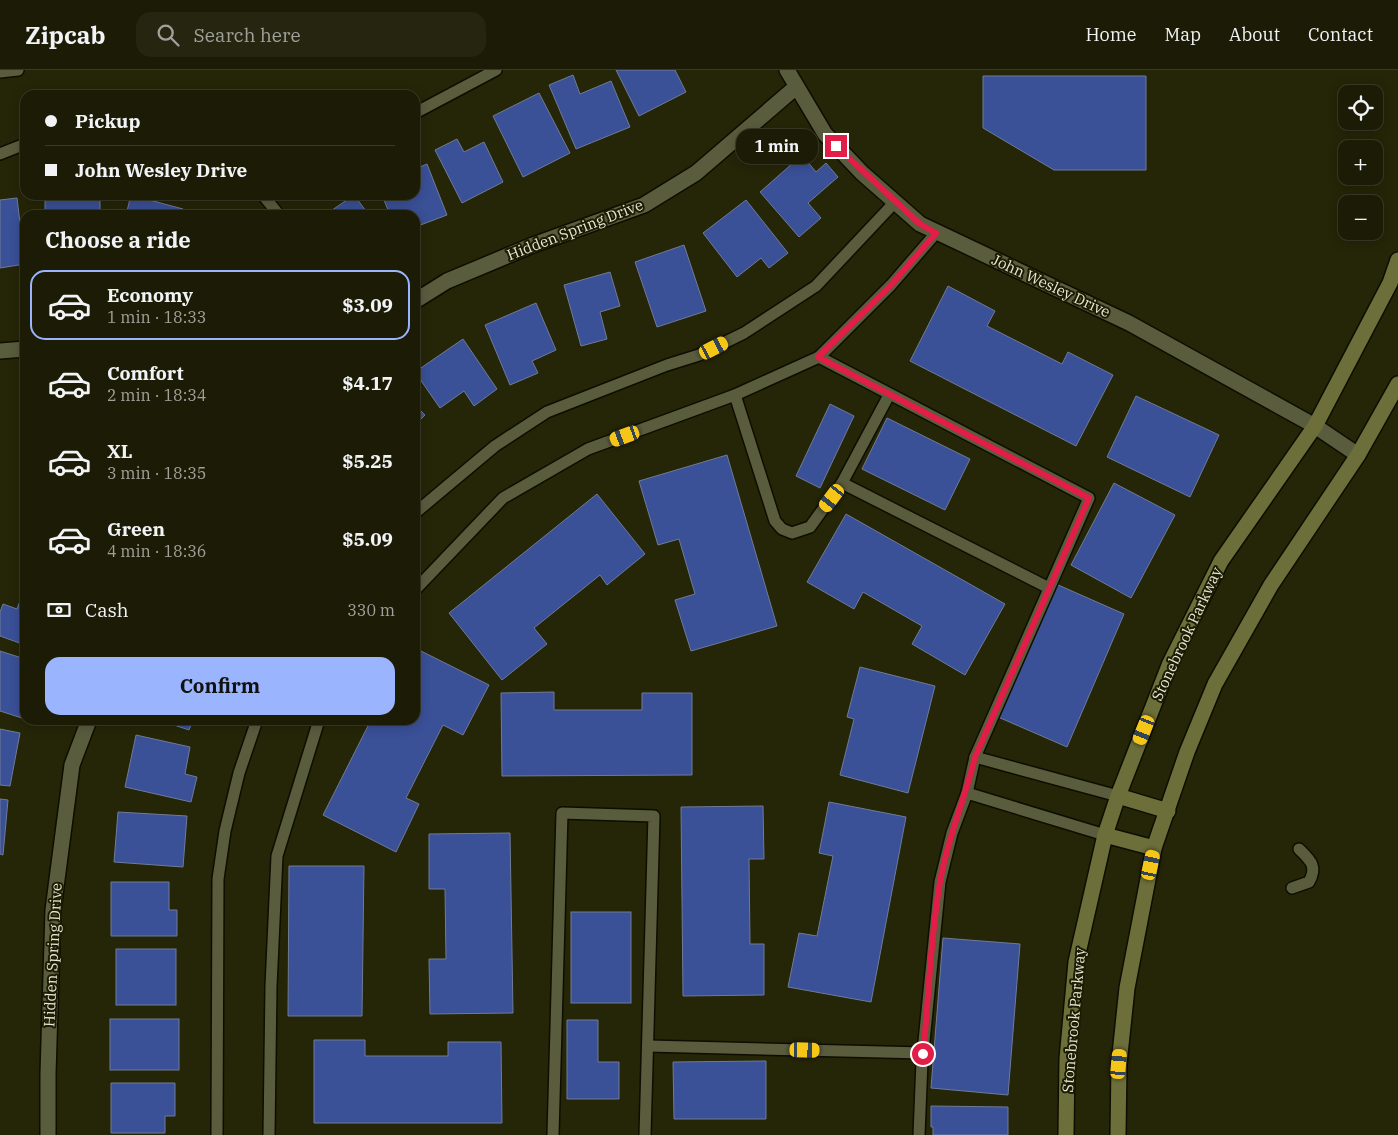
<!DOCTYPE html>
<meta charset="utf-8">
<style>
:root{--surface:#1c1c06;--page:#252510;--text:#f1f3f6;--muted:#a0a19b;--line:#3a3a28;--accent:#9ab5fd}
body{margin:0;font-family:"IBM Plex Serif",serif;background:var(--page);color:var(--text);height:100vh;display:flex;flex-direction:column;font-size:19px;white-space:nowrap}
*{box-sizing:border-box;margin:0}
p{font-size:16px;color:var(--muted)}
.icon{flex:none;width:28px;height:28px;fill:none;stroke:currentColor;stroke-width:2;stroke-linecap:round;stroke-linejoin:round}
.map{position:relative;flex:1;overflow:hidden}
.side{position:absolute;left:20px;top:140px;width:400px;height:515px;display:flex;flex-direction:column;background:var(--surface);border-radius:15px;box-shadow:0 2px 12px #0003,0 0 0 1px var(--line)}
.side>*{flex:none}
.hud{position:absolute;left:20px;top:20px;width:400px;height:110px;border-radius:15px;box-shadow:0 2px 12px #0003,0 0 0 1px var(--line);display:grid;align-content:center;height:110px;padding:0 25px;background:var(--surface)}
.buttons{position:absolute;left:1338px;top:15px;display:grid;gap:10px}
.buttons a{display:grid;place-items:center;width:45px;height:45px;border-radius:10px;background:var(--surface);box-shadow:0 2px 12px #0003,0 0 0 1px var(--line);font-size:25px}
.end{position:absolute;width:22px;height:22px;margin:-11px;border:6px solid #e11d48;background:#fff;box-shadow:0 0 0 2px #fff}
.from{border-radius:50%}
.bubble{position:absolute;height:35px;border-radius:15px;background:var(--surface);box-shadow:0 2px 12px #0003,0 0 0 1px var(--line);font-size:16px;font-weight:700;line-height:35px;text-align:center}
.car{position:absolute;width:15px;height:30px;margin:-15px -8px;border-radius:6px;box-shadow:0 0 4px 1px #0007;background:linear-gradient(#f5c518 24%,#345 0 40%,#f5c518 0 76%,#345 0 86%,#f5c518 0)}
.hud b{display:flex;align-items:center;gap:18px;height:48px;font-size:19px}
.hud b+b{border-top:1px solid var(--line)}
.hud i{width:12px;height:12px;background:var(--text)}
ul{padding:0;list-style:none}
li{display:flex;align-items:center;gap:15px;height:70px;margin:0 10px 8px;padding:0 15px;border:2px solid transparent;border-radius:15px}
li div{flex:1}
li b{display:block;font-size:19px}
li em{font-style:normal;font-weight:700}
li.on{border-color:var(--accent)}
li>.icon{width:45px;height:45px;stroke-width:1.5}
h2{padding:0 25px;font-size:22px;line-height:60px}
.pay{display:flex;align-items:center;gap:12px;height:55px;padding:0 25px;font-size:19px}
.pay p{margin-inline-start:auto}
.cta{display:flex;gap:10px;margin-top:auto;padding:10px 25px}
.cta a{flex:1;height:58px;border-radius:15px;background:var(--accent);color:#111;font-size:20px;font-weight:700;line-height:58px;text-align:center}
header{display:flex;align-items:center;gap:30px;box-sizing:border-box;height:70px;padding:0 25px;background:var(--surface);border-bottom:1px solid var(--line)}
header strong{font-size:24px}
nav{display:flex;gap:28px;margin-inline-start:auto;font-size:18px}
.search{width:350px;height:45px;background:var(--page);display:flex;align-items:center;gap:12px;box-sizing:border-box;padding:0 18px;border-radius:15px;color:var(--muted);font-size:19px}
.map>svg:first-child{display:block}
.building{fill:#3a5097;stroke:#707b97}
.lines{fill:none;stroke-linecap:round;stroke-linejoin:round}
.lane-casing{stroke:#0e0e00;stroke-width:14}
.street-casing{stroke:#0e0e00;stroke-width:18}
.secondary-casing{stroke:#0e0e00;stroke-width:18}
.lane{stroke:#5a5c3e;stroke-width:11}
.street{stroke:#5a5c3e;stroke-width:15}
.secondary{stroke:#6d6f3a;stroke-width:15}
.route{stroke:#e11d48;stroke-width:6}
.labels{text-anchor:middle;stroke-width:4;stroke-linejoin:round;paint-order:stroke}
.street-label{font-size:15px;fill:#e6e7d6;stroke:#1b1c01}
</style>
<header>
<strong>Zipcab</strong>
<div class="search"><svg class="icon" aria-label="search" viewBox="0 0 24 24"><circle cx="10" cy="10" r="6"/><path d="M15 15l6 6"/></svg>Search here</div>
<nav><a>Home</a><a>Map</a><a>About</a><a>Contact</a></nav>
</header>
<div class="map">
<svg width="1398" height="1065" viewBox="0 0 1398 1065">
<rect width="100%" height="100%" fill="#252508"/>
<!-- building -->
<g class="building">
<path d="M616 0H675L686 22 639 46Z"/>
<path d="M573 5 580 24 611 11 630 57 576 79 549 15Z"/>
<path d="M983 6H1146V100H1054L983 58Z"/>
<path d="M539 23 570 83 523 107 493 46Z"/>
<path d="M457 69 464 82 484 72 503 112 462 133 435 80Z"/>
<path d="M802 85 816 102 826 93 838 107 808 133 821 148 799 167 760 122Z"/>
<path d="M427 94 447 145 415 157V145H390L382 125H415V99Z"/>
<rect x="45" y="125" width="55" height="20"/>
<path d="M131 125 183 139 181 145H126Z"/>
<path d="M354 125 369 145H325Z"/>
<path d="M17 128 25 194 0 198V130Z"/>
<path d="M746 130 788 183 769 198 761 188 737 207 703 163Z"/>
<path d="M684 175 706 241 657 257 635 192Z"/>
<path d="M610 202 620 236 600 242 607 269 581 276 564 215Z"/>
<path d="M948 216 995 241 987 256 1062 294 1068 282 1113 305 1076 376 910 291Z"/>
<path d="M536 233 556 280 532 291 538 303 510 315 485 255Z"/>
<path d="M463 269 497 319 474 336 464 321 440 338 415 302Z"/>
<path d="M1136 326 1219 365 1190 427 1107 387Z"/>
<path d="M830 334 854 346 820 418 796 406Z"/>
<path d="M415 335 425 345 415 355Z"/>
<path d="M887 348 970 389 945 440 862 399Z"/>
<path d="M727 385 777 556 691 581 675 530 695 524 679 469 658 475 639 411Z"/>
<path d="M1114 413 1175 445 1131 528 1071 495Z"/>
<path d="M597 424 645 484 607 515 600 505 534 558 547 574 502 610 449 543Z"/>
<path d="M846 444 1005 534 965 605 912 574 922 556 863 522 854 539 807 512Z"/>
<path d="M1056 514 1124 544 1067 677 998 647Z"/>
<path d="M25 518V575L0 566V542L3 534 17 539Z"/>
<path d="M415 578 489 615 463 665 443 655 406 728 419 734 396 782 323 745 371 650H415Z"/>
<path d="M0 581 25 589V649L0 641Z"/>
<path d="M860 597 935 616 908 723 840 705 854 649 847 647Z"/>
<path d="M554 622V640H642V623H692V705L502 706 501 623Z"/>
<path d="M159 650H193L189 660Z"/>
<path d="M0 659 20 663 10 716 0 715Z"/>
<path d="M136 665 190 677 185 704 197 707 191 732 125 717Z"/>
<path d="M0 729 8 730 3 785 0 784Z"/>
<path d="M829 732 906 747 871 932 788 917 799 863 817 866 833 786 819 783Z"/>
<path d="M763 736 764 789H749L750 874H764V925L683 926 681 737Z"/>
<path d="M118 742 187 746 183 797 114 792Z"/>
<path d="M510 763 513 943 430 944 429 889H446L445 819H429V764Z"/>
<path d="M289 796H364L362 946H288Z"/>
<path d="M111 812H169V840H177V866H111Z"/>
<rect x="571" y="842" width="60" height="91"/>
<path d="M943 868 1020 874 1008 1025 931 1018Z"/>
<rect x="116" y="879" width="60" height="56"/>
<rect x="110" y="949" width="69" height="51"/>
<path d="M567 950H598V992H619V1029H567Z"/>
<path d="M314 970H365V986H448V972H501L502 1053H314Z"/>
<path d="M766 991V1049H674L673 992Z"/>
<path d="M111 1013H175V1046H165V1063H111Z"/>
<path d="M931 1036 1008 1037V1065H933V1057H931Z"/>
</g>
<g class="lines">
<defs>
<g id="lane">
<path d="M0 2 18 0"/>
<path d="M415 43 496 0"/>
<path d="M0 84 25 74"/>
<path d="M263 125 279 145"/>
<path d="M819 287 891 215 936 163"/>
<path d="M735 325 775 451 782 459 792 463 810 457 842 413 889 325"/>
<path d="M842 413 1049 518"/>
<path d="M415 443 495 376 547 342 667 295 699 285 744 263 816 216 895 132"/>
<path d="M415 520 503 428 588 379 735 325 819 287 1089 428 975 687 967 723 952 763 940 812 922 991 919 1065"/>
<path d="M975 687 1118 726"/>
<path d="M967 723 1105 765"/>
<path d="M1292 818 1309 812C1318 796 1310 790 1299 779"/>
<path d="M648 976 923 983"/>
<path d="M217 1065 218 809 225 761 239 703 257 650"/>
<path d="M269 1065 271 916 277 786 319 650"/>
<path d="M553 1065 562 743 654 746 645 1065"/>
</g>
<g id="street">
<path d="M787 0 825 64 862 103 920 154 1129 253 1315 356 1358 385"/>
<path d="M415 231 447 211 533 175 644 135 696 103 796 17"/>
<path d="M0 281 25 279"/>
<path d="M48 1065V1004L53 840 72 695 89 650"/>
</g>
<g id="secondary">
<path d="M1118 726 1168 741"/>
<path d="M1105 765 1154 778"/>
<path d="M1066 1065 1067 989 1076 892 1105 765 1118 726 1170 593 1221 491 1315 356 1390 213 1398 190"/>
<path d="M1118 1065 1119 994 1127 918 1154 778 1187 682 1215 614 1271 515 1358 385 1398 314"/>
</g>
</defs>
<!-- lane casing -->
<use href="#lane" class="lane-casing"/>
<!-- street casing -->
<use href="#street" class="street-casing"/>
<!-- secondary casing -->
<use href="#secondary" class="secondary-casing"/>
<!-- lane -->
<use href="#lane" class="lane"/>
<!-- street -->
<use href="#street" class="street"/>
<!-- secondary -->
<use href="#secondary" class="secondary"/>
</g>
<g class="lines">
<!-- route -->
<path class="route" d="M836 76 920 154 936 163 891 215 818 287 1089 428 975 687C965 729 947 769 940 812 930 868 929 927 923 984"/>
</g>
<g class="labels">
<!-- street labels -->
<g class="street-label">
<text transform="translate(575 160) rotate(-21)" y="5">Hidden Spring Drive</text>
<text transform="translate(1051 216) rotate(25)" y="5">John Wesley Drive</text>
<text transform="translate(1187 564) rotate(-65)" y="5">Stonebrook Parkway</text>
<text transform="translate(53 885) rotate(-87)" y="5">Hidden Spring Drive</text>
<text transform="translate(1074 950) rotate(-85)" y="5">Stonebrook Parkway</text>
</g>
</g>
</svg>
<div class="buttons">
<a><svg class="icon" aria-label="locate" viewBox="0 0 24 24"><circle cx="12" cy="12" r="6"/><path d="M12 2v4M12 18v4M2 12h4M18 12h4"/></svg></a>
<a>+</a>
<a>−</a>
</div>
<i class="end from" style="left:923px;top:984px"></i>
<i class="end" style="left:836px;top:76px"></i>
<div class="bubble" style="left:736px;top:59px;width:82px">1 min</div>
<i class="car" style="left:714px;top:278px;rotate:63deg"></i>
<i class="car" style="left:625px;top:366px;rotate:250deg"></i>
<i class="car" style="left:832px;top:428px;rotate:217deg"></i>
<i class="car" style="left:1144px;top:660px;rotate:202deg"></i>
<i class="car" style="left:1151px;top:795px;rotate:12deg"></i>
<i class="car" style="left:805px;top:980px;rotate:91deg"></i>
<i class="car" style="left:1119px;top:994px;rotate:5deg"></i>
<div class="hud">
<b><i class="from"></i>Pickup</b>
<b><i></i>John Wesley Drive</b>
</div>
<section class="side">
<h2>Choose a ride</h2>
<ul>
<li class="on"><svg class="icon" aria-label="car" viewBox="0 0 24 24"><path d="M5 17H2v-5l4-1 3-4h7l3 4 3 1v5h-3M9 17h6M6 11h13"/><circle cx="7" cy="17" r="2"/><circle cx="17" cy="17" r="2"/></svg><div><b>Economy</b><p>1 min · 18:33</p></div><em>$3.09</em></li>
<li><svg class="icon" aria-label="car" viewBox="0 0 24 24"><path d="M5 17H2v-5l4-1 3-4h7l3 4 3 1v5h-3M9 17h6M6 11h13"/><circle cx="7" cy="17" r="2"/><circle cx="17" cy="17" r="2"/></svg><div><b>Comfort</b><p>2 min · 18:34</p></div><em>$4.17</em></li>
<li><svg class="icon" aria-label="car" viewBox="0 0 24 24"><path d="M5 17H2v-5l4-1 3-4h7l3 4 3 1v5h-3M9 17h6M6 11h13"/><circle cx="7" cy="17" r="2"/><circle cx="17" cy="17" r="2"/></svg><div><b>XL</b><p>3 min · 18:35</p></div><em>$5.25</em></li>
<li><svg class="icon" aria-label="car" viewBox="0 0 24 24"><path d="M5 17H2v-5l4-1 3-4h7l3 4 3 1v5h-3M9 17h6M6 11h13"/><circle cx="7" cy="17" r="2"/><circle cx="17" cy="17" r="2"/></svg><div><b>Green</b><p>4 min · 18:36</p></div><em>$5.09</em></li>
</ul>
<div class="pay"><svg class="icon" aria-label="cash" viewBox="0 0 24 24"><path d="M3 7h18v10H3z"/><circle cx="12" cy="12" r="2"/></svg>Cash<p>330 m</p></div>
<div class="cta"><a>Confirm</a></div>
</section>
</div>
